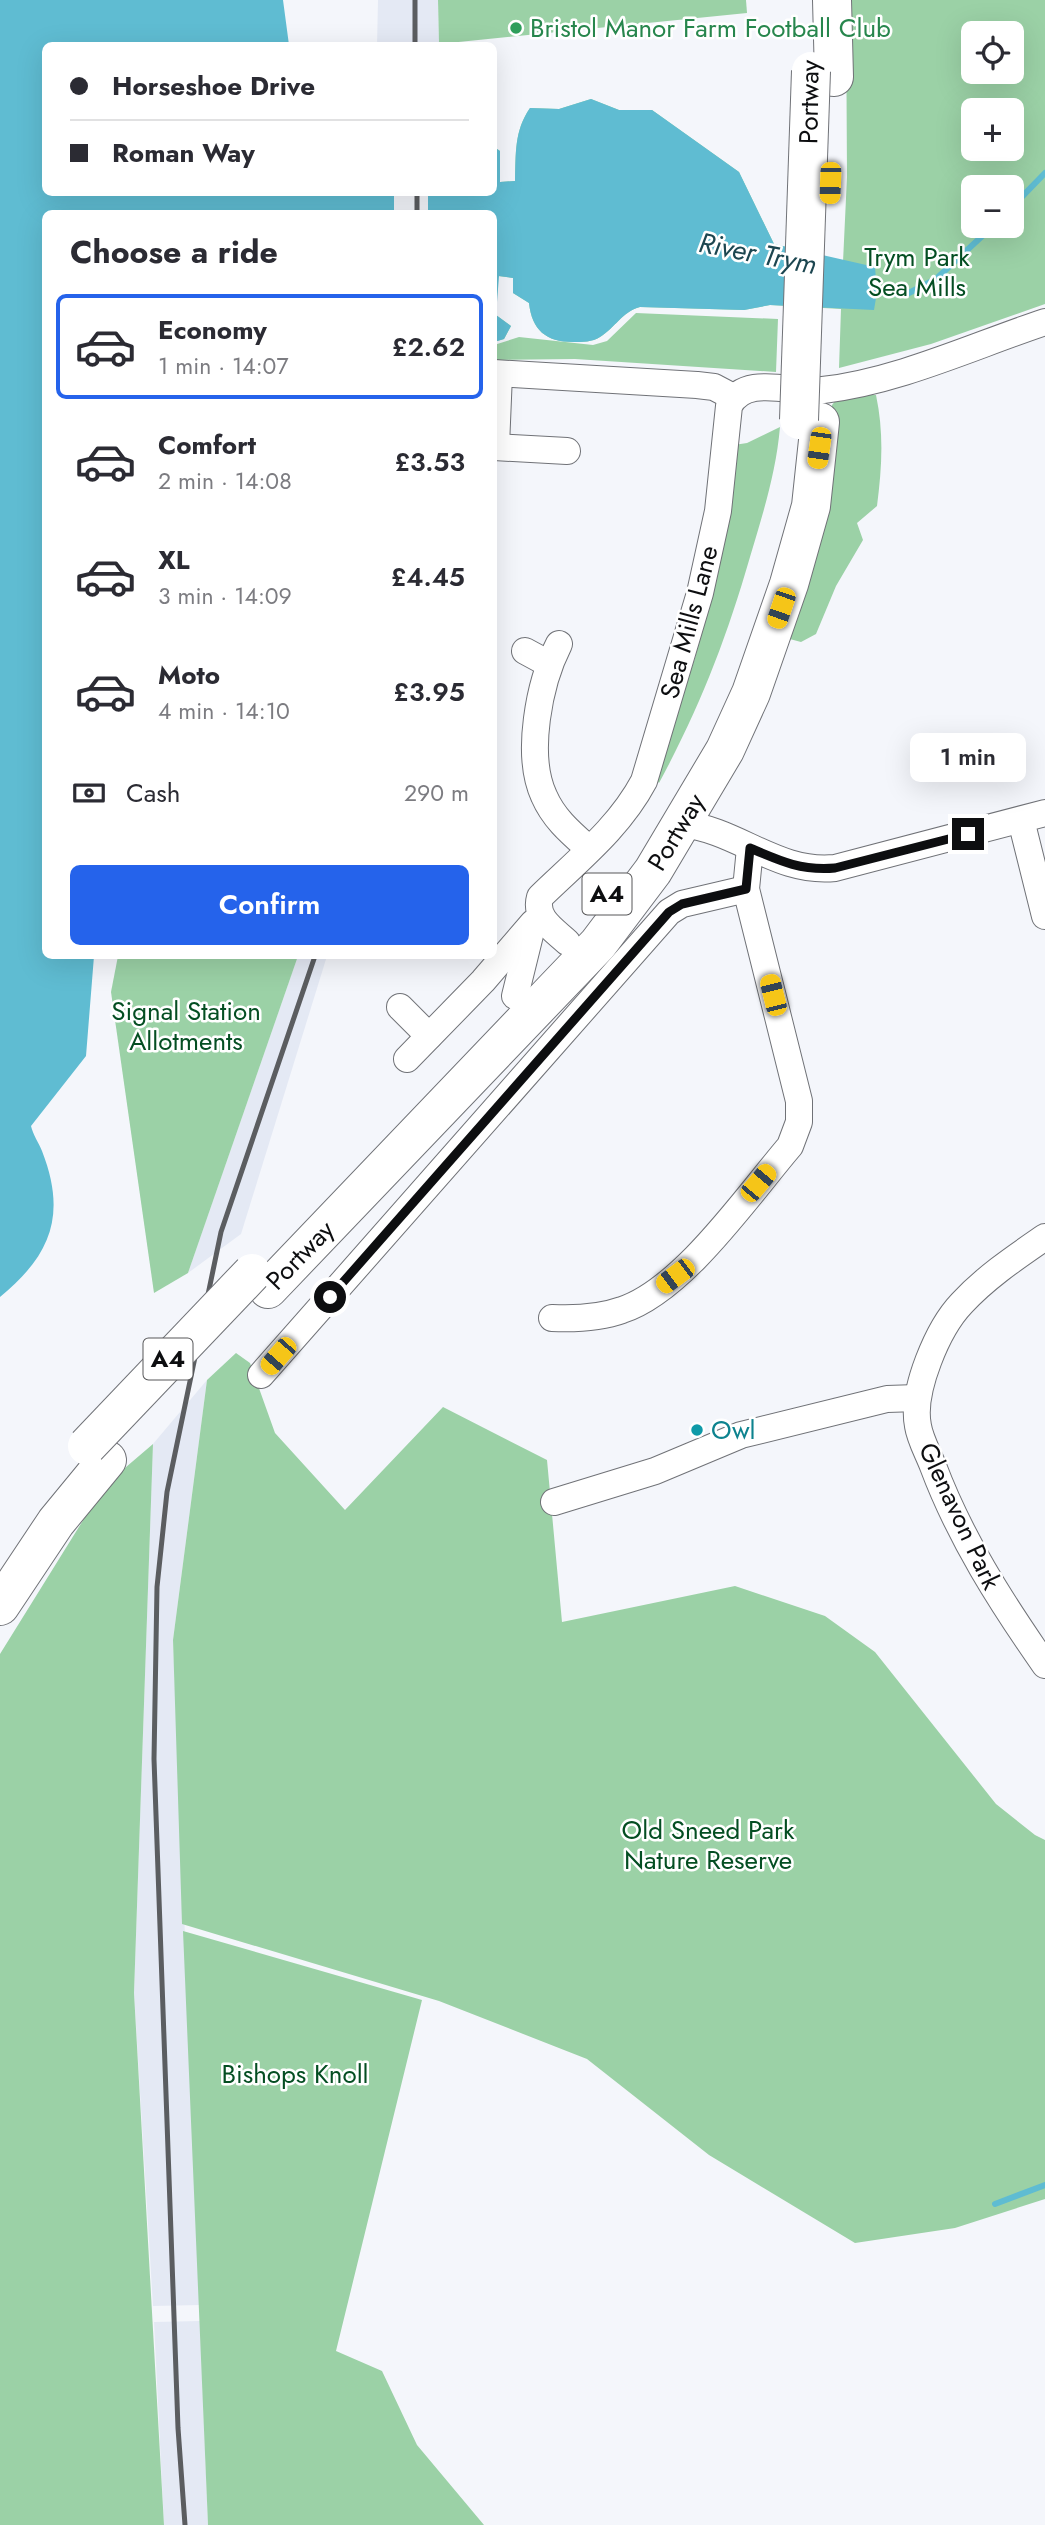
<!DOCTYPE html>
<meta charset="utf-8">
<style>
:root{--surface:#fff;--page:#f2f2f3;--text:#2b2b33;--muted:#7c7c81;--line:#e1e1e2;--accent:#2563eb}
body{margin:0;font-family:Jost,sans-serif;background:var(--page);color:var(--text);height:100vh;display:flex;flex-direction:column;font-size:26px;white-space:nowrap}
*{box-sizing:border-box;margin:0}
p{font-size:23px;color:var(--muted)}
.icon{flex:none;width:38px;height:38px;fill:none;stroke:currentColor;stroke-width:2;stroke-linecap:round;stroke-linejoin:round}
.map{position:relative;flex:1;overflow:hidden}
.panel{position:absolute;left:42px;top:210px;width:455px;height:749px;display:flex;flex-direction:column;background:var(--surface);border-radius:10px;box-shadow:0 7px 28px #0002}
.panel>*{flex:none}
.banner{position:absolute;left:42px;top:42px;width:455px;height:154px;border-radius:10px;box-shadow:0 7px 28px #0002;display:grid;align-content:center;height:154px;padding:0 28px;background:var(--surface)}
.controls{position:absolute;left:961px;top:21px;display:grid;gap:14px}
.controls a{display:grid;place-items:center;width:63px;height:63px;border-radius:10px;background:var(--surface);box-shadow:0 7px 28px #0002;font-size:35px}
.end{position:absolute;width:32px;height:32px;margin:-16px;border:9px solid #0d0e10;background:#fff;box-shadow:0 0 0 4px #fff}
.from{border-radius:50%}
.bubble{position:absolute;height:49px;border-radius:10px;background:var(--surface);box-shadow:0 7px 28px #0002;font-size:23px;font-weight:600;line-height:49px;text-align:center}
.car{position:absolute;width:21px;height:42px;margin:-21px -10px;border-radius:9px;box-shadow:0 0 5px 2px #0007;background:linear-gradient(#f5c518 24%,#345 0 40%,#f5c518 0 76%,#345 0 86%,#f5c518 0)}
.banner b{display:flex;align-items:center;gap:24px;height:66px;font-size:26px}
.banner b+b{border-top:2px solid var(--line)}
.banner i{width:18px;height:18px;background:var(--text)}
ul{padding:0;list-style:none}
li{display:flex;align-items:center;gap:21px;height:105px;margin:0 14px 10px;padding:0 14px;border:4px solid transparent;border-radius:10px}
li div{flex:1}
li b{display:block;font-size:26px}
li em{font-style:normal;font-weight:600}
li.on{border-color:var(--accent)}
li>.icon{width:63px;height:63px;stroke-width:1.5}
h2{padding:0 28px;font-size:32px;line-height:84px}
.pay{display:flex;align-items:center;gap:18px;height:77px;padding:0 28px;font-size:26px}
.pay p{margin-inline-start:auto}
.cta{display:flex;gap:14px;margin-top:auto;padding:14px 28px}
.cta a{flex:1;height:80px;border-radius:10px;background:var(--accent);color:#fff;font-size:28px;font-weight:600;line-height:80px;text-align:center}
.map>svg:first-child{display:block}
.built{fill:#e4e9f4}
.green{fill:#9bd1a6;fill-rule:evenodd}
.water{fill:#5fbcd2}
.pier{fill:#f4f6fb}
.lines{fill:none;stroke-linecap:round;stroke-linejoin:round}
.stream{stroke:#5fbcd2;stroke-width:6}
.minor-casing{stroke:#707277;stroke-width:28}
.highway-casing{stroke:#707277;stroke-width:40}
.minor{stroke:#fff;stroke-width:26}
.highway{stroke:#fff;stroke-width:38}
.rail{stroke:#5b5d60;stroke-width:5}
.highway-bridge-casing{stroke:#707277;stroke-width:40;stroke-linecap:butt}
.highway-bridge{stroke:#fff;stroke-width:38}
.route{stroke:#0d0e10;stroke-width:9}
.leisure-dot{fill:#2e9e5b;stroke:#fff;stroke-width:2.5}
.culture-dot{fill:#0f9aa8;stroke:#fff;stroke-width:2.5}
.labels{text-anchor:middle;stroke-width:5;stroke-linejoin:round;paint-order:stroke}
.shield{fill:#fff;stroke:#565658;stroke-width:2}
.shield-label{font-size:24px;font-weight:bold;fill:#0d0e10}
.leisure-label{font-size:26px;fill:#27864d;stroke:#fff;text-anchor:start}
.street-label{font-size:26px;fill:#0d0e10;stroke:#fff}
.park-label{font-size:26px;fill:#044e22;stroke:#fff}
.culture-label{font-size:26px;fill:#0d838f;stroke:#fff;text-anchor:start}
.water-label{font-size:28px;font-style:italic;fill:#1c4650;stroke:#fff}
</style>
<div class="map">
<svg width="1045" height="2525" viewBox="0 0 1045 2525">
<rect width="100%" height="100%" fill="#f4f6fb"/>
<!-- built -->
<g class="built">
<path d="M378 0H438L439 45 377 46Z"/>
<path d="M298 956H327L241 1234 188 1273Z"/>
<path d="M207 1380 173 1640 200 2305 153 2306 134 1993 153 1444Z"/>
<path d="M200 2321 208 2525H164L154 2322Z"/>
</g>
<!-- green -->
<g class="green">
<path d="M438 0H746L747 13 439 44Z"/>
<path d="M846 0H1045V304L931 344 839 368 841 309 770 305 744 310 640 307C622 312 615 328 600 337 592 342 583 342 573 342 546 342 532 330 529 303L513 293V278L498 276 496 315 511 326 504 339 494 342V214H146L494 192V147L500 151V182L515 181C516 154 514 131 530 108L559 109 591 99 619 110H652L739 172 774 244 843 262 847 177ZM973 33H1012V72H973ZM973 110H1012V149H973ZM973 187H1012V226H973Z"/>
<path d="M636 313 778 319 776 372 575 359 494 360V345L519 337 593 345 607 341Z"/>
<path d="M840 395H876C884 433 882 467 877 506L857 523 863 540 836 586 816 634 801 642 786 638 826 434 832 405Z"/>
<path d="M780 427C776 473 763 513 750 557 726 640 700 707 659 783L655 778 695 658 712 591 734 445 747 443Z"/>
<path d="M118 956H298L188 1273 154 1293 111 992Z"/>
<path d="M236 1353 250 1363 275 1433 345 1510 443 1407 547 1460 562 1622 735 1586 825 1616 875 1652 996 1804 1035 1835 1045 1840V2199L955 2228 855 2243 709 2155 587 2059 439 2001 182 1924 173 1640 207 1380Z"/>
<path d="M153 1444 134 1993 164 2525H0V1654L105 1485Z"/>
<path d="M183 1931 422 2000 336 2351 382 2371 417 2445 484 2525H208Z"/>
</g>
<!-- water -->
<path class="water" d="M0 0H283L289 45 46 46V192H494V147L500 151V182L515 181C516 154 514 131 530 108L559 109 591 99 619 110H652L739 172 774 244 875 267 877 292 874 310 770 305 744 310 640 307C622 312 615 328 600 337 592 342 583 342 573 342 546 342 532 330 529 303L513 293V278L499 276 496 315 511 326 504 339 494 342V214H46V956H94L86 1056 31 1126C33 1135 39 1143 42 1151 67 1215 51 1255 0 1297Z"/>
<!-- pier -->
<rect class="pier" x="394" y="193" width="34" height="20"/>
<g class="lines">
<!-- stream -->
<g class="stream">
<path d="M1012 207 1045 173"/>
<path d="M870 291 905 295 936 279 993 226"/>
<path d="M995 2204 1045 2185"/>
</g>
<defs>
<g id="minor">
<path d="M494 373 697 385 714 387 733 397"/>
<path d="M496 446 499 374"/>
<path d="M494 447 567 451"/>
<path d="M559 644C539 683 525 755 544 796 554 819 571 833 589 849"/>
<path d="M525 651 549 664"/>
<path d="M1021 820 1045 916"/>
<path d="M682 824C738 830 777 874 835 868L1045 813"/>
<path d="M567 942C553 929 534 918 540 897 578 860 619 828 644 781L700 593 718 511 729 406C745 373 793 394 823 390 899 381 973 346 1045 322"/>
<path d="M515 996 532 927"/>
<path d="M400 1007 429 1036"/>
<path d="M407 1059 483 981 533 923"/>
<path d="M1045 1237C1016 1257 986 1277 962 1303 938 1328 911 1391 918 1426 920 1439 928 1453 933 1466 960 1538 1001 1602 1045 1665"/>
<path d="M552 1318C575 1319 600 1318 622 1310 683 1290 748 1195 790 1146L799 1122V1101L746 889 750 848"/>
<path d="M261 1375 669 912 682 904 746 889"/>
<path d="M554 1502 655 1471 741 1435 887 1399 917 1398"/>
</g>
<g id="highway">
<path d="M832 0 834 77"/>
<path d="M268 1289 598 944 653 871 725 750 751 693 789 584 811 506 820 422"/>
<path d="M0 1606 56 1522 107 1460"/>
</g>
</defs>
<!-- minor casing -->
<use href="#minor" class="minor-casing"/>
<!-- highway casing -->
<use href="#highway" class="highway-casing"/>
<!-- minor -->
<use href="#minor" class="minor"/>
<!-- highway -->
<use href="#highway" class="highway"/>
<!-- rail -->
<g class="rail">
<path d="M415 0V46"/>
<path d="M417 192V214"/>
<path d="M185 2525 178 2428 154 1759 157 1587 167 1492 221 1232 315 956"/>
</g>
<defs>
<g id="highway-bridge">
<path d="M799 420 811 71"/>
<path d="M87 1446 252 1273"/>
</g>
</defs>
<!-- highway-bridge casing -->
<use href="#highway-bridge" class="highway-bridge-casing"/>
<!-- highway-bridge -->
<use href="#highway-bridge" class="highway-bridge"/>
</g>
<g class="lines">
<!-- route -->
<path class="route" d="M330 1297 669 912 682 904 746 889 750 848C780 861 802 871 835 868L968 834"/>
</g>
<!-- markers -->
<circle class="leisure-dot" cx="516" cy="28" r="7"/>
<circle class="culture-dot" cx="697" cy="1430" r="7"/>
<g class="labels">
<!-- shield labels -->
<g class="shield">
<rect x="582.5" y="873.5" width="49" height="41" rx="5"/>
<rect x="143.5" y="1338.5" width="49" height="41" rx="5"/>
</g>
<g class="shield-label">
<text x="607" y="902">A4</text>
<text x="168" y="1367">A4</text>
</g>
<!-- leisure labels -->
<g class="leisure-label">
<text x="530" y="37">Bristol Manor Farm Football Club</text>
</g>
<!-- street labels -->
<g class="street-label">
<text transform="translate(809 102) rotate(-89)" y="9">Portway</text>
<text transform="translate(689 622) rotate(-75)" y="9">Sea Mills Lane</text>
<text transform="translate(676 832) rotate(-59)" y="9">Portway</text>
<text transform="translate(300 1255) rotate(-46)" y="9">Portway</text>
<text transform="translate(960 1516) rotate(65)" y="9">Glenavon Park</text>
</g>
<!-- park labels -->
<g class="park-label">
<text x="917" y="266">Trym Park<tspan x="917" dy="30">Sea Mills</tspan></text>
<text x="186" y="1020">Signal Station<tspan x="186" dy="30">Allotments</tspan></text>
<text x="708" y="1839">Old Sneed Park<tspan x="708" dy="30">Nature Reserve</tspan></text>
<text x="295" y="2083">Bishops Knoll</text>
</g>
<!-- culture labels -->
<g class="culture-label">
<text x="711" y="1439">Owl</text>
</g>
<!-- water labels -->
<g class="water-label">
<text transform="translate(758 253) rotate(11)" y="10">River Trym</text>
</g>
</g>
</svg>
<div class="controls">
<a><svg class="icon" aria-label="locate" viewBox="0 0 24 24"><circle cx="12" cy="12" r="6"/><path d="M12 2v4M12 18v4M2 12h4M18 12h4"/></svg></a>
<a>+</a>
<a>−</a>
</div>
<i class="end from" style="left:330px;top:1297px"></i>
<i class="end" style="left:968px;top:834px"></i>
<div class="bubble" style="left:910px;top:733px;width:116px">1 min</div>
<i class="car" style="left:830px;top:183px;rotate:182deg"></i>
<i class="car" style="left:819px;top:448px;rotate:188deg"></i>
<i class="car" style="left:781px;top:608px;rotate:199deg"></i>
<i class="car" style="left:773px;top:995px;rotate:346deg"></i>
<i class="car" style="left:758px;top:1183px;rotate:40deg"></i>
<i class="car" style="left:675px;top:1276px;rotate:233deg"></i>
<i class="car" style="left:278px;top:1356px;rotate:221deg"></i>
<div class="banner">
<b><i class="from"></i>Horseshoe Drive</b>
<b><i></i>Roman Way</b>
</div>
<section class="panel">
<h2>Choose a ride</h2>
<ul>
<li class="on"><svg class="icon" aria-label="car" viewBox="0 0 24 24"><path d="M5 17H2v-5l4-1 3-4h7l3 4 3 1v5h-3M9 17h6M6 11h13"/><circle cx="7" cy="17" r="2"/><circle cx="17" cy="17" r="2"/></svg><div><b>Economy</b><p>1 min · 14:07</p></div><em>£2.62</em></li>
<li><svg class="icon" aria-label="car" viewBox="0 0 24 24"><path d="M5 17H2v-5l4-1 3-4h7l3 4 3 1v5h-3M9 17h6M6 11h13"/><circle cx="7" cy="17" r="2"/><circle cx="17" cy="17" r="2"/></svg><div><b>Comfort</b><p>2 min · 14:08</p></div><em>£3.53</em></li>
<li><svg class="icon" aria-label="car" viewBox="0 0 24 24"><path d="M5 17H2v-5l4-1 3-4h7l3 4 3 1v5h-3M9 17h6M6 11h13"/><circle cx="7" cy="17" r="2"/><circle cx="17" cy="17" r="2"/></svg><div><b>XL</b><p>3 min · 14:09</p></div><em>£4.45</em></li>
<li><svg class="icon" aria-label="car" viewBox="0 0 24 24"><path d="M5 17H2v-5l4-1 3-4h7l3 4 3 1v5h-3M9 17h6M6 11h13"/><circle cx="7" cy="17" r="2"/><circle cx="17" cy="17" r="2"/></svg><div><b>Moto</b><p>4 min · 14:10</p></div><em>£3.95</em></li>
</ul>
<div class="pay"><svg class="icon" aria-label="cash" viewBox="0 0 24 24"><path d="M3 7h18v10H3z"/><circle cx="12" cy="12" r="2"/></svg>Cash<p>290 m</p></div>
<div class="cta"><a>Confirm</a></div>
</section>
</div>
